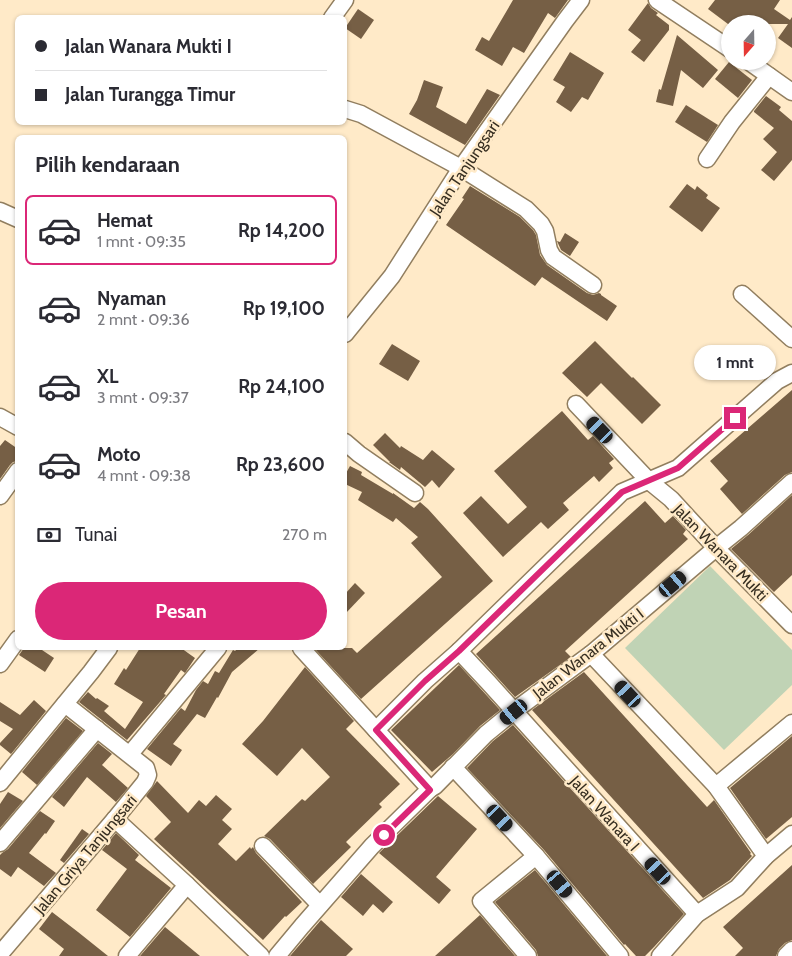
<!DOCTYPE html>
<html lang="id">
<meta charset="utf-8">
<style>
:root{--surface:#fff;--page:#f7f7f7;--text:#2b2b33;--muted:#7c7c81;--line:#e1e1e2;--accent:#db2777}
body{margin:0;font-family:Cabin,sans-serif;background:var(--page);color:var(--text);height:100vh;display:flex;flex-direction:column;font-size:19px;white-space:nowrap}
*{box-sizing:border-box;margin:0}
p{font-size:16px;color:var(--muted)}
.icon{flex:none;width:28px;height:28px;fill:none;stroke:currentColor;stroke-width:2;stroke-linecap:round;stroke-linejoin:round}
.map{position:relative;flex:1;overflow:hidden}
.details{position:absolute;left:15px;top:135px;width:332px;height:515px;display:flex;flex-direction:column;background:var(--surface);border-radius:8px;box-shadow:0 1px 4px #0004}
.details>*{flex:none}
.top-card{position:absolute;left:15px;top:15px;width:332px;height:110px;border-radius:8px;box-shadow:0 1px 4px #0004;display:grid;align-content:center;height:110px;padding:0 20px;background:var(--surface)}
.needle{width:32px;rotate:200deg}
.buttons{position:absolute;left:721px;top:15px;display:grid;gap:10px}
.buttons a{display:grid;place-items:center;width:55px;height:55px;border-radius:50%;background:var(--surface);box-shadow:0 1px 4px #0004;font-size:25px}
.end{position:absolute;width:22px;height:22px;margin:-11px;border:6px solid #db2777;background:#fff;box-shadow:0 0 0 2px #fff}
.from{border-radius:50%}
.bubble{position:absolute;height:35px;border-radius:18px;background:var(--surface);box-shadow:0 1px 4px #0004;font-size:16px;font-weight:800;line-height:35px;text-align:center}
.car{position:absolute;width:15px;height:30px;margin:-15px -8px;border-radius:6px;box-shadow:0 0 4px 1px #0007;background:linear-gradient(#222 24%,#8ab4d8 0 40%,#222 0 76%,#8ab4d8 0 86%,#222 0)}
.top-card b{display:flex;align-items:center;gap:18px;height:48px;font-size:19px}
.top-card b+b{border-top:1px solid var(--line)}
.top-card i{width:12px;height:12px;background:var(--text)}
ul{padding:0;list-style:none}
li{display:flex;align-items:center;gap:15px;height:70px;margin:0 10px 8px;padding:0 10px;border:2px solid transparent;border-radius:8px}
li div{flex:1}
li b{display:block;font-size:19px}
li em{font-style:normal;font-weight:800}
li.active{border-color:var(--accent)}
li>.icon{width:45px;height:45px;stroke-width:1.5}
h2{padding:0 20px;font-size:22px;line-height:60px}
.pay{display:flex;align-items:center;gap:12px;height:55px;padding:0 20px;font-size:19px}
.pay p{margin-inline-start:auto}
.button{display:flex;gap:10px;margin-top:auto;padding:10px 20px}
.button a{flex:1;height:58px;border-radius:30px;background:var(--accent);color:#fff;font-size:20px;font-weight:800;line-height:58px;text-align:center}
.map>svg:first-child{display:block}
.green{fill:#c0d3b5}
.building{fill:#765f45}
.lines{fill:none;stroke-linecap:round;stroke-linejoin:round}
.minor-casing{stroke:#917e5f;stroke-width:19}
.minor{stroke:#fff;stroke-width:16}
.route{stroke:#db2777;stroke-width:6}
.labels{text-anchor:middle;stroke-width:5;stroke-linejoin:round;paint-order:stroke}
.street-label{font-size:16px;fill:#362e21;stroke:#ffeac8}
</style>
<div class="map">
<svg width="792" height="956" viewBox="0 0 792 956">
<rect width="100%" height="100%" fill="#ffeac8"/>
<!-- green -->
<path class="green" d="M710 566 792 650V685L724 750 625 648Z"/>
<!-- building -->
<g class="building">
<path d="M513 0H568L555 18 548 13 524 53 513 47 502 66 475 50 482 37 489 41Z"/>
<path d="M715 0H780L774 9 790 20 792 17V48L778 38 788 24H728L708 9Z"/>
<path d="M648 3 651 8 658 13 656 15 669 25V30L644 62 631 52 641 40 628 30Z"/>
<path d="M358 9 374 20 361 39 345 28Z"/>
<path d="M677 35 718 70 703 88 681 70 673 106 656 102 659 89 661 90Z"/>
<path d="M570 52 604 73 588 100 582 97 571 112 556 102 565 87 553 80Z"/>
<path d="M729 62 752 80 738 98 715 79Z"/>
<path d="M424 80 443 87 436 107 466 124 487 89 500 95 465 145 409 114 417 100Z"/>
<path d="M766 96 781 107 779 110 792 121V160L774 181 761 170 777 152 763 139 774 128 754 112V111Z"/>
<path d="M686 105 718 125 707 142 675 122Z"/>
<path d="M687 184 695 190 697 186 708 195 706 198 720 208 702 232 669 207Z"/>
<path d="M470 186 520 217 533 230 536 235 540 255 547 265 587 293 593 295 599 293 601 294V295L617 306 607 321 542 277 535 286 446 225 464 199 462 198Z"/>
<path d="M565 233 579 242 570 256 561 250 557 241 560 242Z"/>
<path d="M595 341 632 378 633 377 661 405 642 424 601 383 587 397 562 373Z"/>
<path d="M392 344 420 361 408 381 379 364Z"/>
<path d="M792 390V472L785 475 742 514 720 489 728 481 710 461Z"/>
<path d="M562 411 588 440 593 436 614 459 609 463 613 468 599 482 594 476 563 503 569 510 548 529 541 522 503 557 463 513 481 496 508 524 527 507 494 471Z"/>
<path d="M385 433 400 448 401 446 423 460 432 450 455 469 439 488 432 480 425 487 401 467 400 470 389 462H390L373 445Z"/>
<path d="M5 440 18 449V461L13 462 10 465 0 479V446Z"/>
<path d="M350 466 362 472 361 475 393 494V493L414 508 420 502 428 509 493 581 361 699 314 648H352L357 653 442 577 411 543 418 537 396 518 393 522 358 500 362 492 345 484V475Z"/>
<path d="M792 495V575L774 592 731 549 748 535Z"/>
<path d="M645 501 665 523 673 516 686 530 683 534 688 539 565 651 571 657 515 697 476 654Z"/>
<path d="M355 583 365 593 345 614V594Z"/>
<path d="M24 648H39L54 658 45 672 19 655Z"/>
<path d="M140 648H181L195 658 185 673 181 670 164 694 166 695 127 740 79 702 88 692 96 699 97 698 109 706 104 711 125 729 143 702 114 684 124 668 126 670Z"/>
<path d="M238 648H260L232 672 218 698 217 697 205 718 197 714 173 744 182 750 171 766 147 749 181 708 185 711 196 690 203 681 208 684 215 671 219 673 233 650 235 651Z"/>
<path d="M459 665 500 710 480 726 453 754 432 772 391 730Z"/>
<path d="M305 667 354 721 346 729 400 784 379 804 382 807 346 842 351 847 313 884 270 839 264 836 302 799 305 801 330 777 302 748 277 776 242 744 263 721Z"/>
<path d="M584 672 707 807 714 800 751 853 750 854 752 856 730 880 703 898 532 710Z"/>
<path d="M34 700 46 711 11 754 0 745V743L13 729 0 721V702L20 715Z"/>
<path d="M66 718 83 731 37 785 22 772Z"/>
<path d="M513 725 684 914 654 947 645 956H636L625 944 624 945 544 850 467 768 493 741Z"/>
<path d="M792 736V817L766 839 730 788Z"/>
<path d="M98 743 112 754 102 765 128 788 116 802 87 777 64 807 52 797Z"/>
<path d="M157 781 188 813 199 800 206 806 216 795 232 809 222 820 232 829 218 844 236 861 250 847 251 849 253 847 256 853 302 902 286 917 285 916 263 940 154 839 171 822 146 796Z"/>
<path d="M8 792 23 801 0 828V804Z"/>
<path d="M438 796 477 829 436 877 451 890 439 904 379 853Z"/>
<path d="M40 811 55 821 46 834 45 833 29 853 56 873 44 886 18 867 11 877 0 869V855L2 853 8 849Z"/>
<path d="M82 829 89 834 64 863 60 860Z"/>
<path d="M116 833 139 855 135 860 171 888 130 937 96 910 127 869 102 850Z"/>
<path d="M792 865V940L785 943 779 949 776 956H735L743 948 723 927Z"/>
<path d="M535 870 607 956H538L536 950 495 902Z"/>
<path d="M361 874 393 902 383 913 373 904 363 916 341 897Z"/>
<path d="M52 912 78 932 108 956H59L64 949 39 929Z"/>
<path d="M480 915 515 956H435L457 936Z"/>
<path d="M321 920 353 949 346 956H290Z"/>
<path d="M165 927 200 956H140Z"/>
</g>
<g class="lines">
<defs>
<g id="minor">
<path d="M657 0 730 49"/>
<path d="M332 18 345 0"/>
<path d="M748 61 792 92"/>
<path d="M345 109 361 114 461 168 526 209 541 224 545 231 549 250 553 257 593 285"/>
<path d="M707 159 732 122 769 76"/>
<path d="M0 211 18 219"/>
<path d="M742 294 792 339"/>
<path d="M345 334 392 276 461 168 565 21 581 0"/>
<path d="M576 404 649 481 671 499 716 548 792 625"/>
<path d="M0 417 18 427"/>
<path d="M345 442 359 454 415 493"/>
<path d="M0 496 18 471"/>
<path d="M301 648 430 789"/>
<path d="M459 651 488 682 697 914"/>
<path d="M591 654 716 786 766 856"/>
<path d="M0 664 18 639"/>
<path d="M376 730 425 681 459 651 622 492 678 468 777 381 792 373"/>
<path d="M130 754 218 648"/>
<path d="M453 767 536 856 620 956"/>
<path d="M0 783 91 672 109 648"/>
<path d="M716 786 792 723"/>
<path d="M115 819 187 885 261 956"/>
<path d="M0 843 97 729"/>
<path d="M263 846 320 905"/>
<path d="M0 954 115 819 145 782 148 775 146 768 65 704"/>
<path d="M127 956 187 885"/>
<path d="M277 956 302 926 372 846 430 789 435 786 486 734 514 711 591 654 716 548 741 528 792 482"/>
<path d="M528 956 481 901 536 856"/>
<path d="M660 956 697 914 737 888 766 856 792 834"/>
<path d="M786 956 792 950"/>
</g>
</defs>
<!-- minor casing -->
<use href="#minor" class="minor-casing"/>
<!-- minor -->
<use href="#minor" class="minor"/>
</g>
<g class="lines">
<!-- route -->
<path class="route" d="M384 835 430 790 376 730 425 681 459 651 622 492 678 468 735 418"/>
</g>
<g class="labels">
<!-- street labels -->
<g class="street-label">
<text transform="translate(464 168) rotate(-56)" y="6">Jalan Tanjungsari</text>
<text transform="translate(721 552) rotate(46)" y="6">Jalan Wanara Mukti</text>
<text transform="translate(588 653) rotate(-38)" y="6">Jalan Wanara Mukti I</text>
<text transform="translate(605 813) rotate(48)" y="6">Jalan Wanara I</text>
<text transform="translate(85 854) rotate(-50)" y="6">Jalan Griya Tanjungsari</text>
</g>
</g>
</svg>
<div class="buttons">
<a><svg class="needle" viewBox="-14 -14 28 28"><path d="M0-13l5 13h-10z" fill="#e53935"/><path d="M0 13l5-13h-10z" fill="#7c7c81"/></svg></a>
</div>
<i class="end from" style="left:384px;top:835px"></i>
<i class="end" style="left:735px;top:418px"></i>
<div class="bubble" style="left:694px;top:345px;width:82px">1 mnt</div>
<i class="car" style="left:600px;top:430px;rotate:316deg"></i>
<i class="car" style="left:673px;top:584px;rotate:50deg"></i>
<i class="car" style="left:628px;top:694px;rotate:317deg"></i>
<i class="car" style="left:514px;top:712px;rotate:231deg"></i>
<i class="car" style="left:500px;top:818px;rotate:137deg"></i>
<i class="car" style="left:658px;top:871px;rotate:318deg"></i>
<i class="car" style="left:560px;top:884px;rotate:140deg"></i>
<div class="top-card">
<b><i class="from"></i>Jalan Wanara Mukti I</b>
<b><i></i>Jalan Turangga Timur</b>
</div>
<section class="details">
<h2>Pilih kendaraan</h2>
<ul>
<li class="active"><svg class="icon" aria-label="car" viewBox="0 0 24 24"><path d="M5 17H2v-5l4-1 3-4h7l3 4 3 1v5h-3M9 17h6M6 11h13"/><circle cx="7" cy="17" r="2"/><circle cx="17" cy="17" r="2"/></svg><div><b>Hemat</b><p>1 mnt · 09:35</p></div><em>Rp 14,200</em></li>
<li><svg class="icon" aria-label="car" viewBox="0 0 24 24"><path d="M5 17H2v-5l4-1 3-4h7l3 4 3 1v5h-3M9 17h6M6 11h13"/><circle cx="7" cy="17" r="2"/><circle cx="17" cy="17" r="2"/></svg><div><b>Nyaman</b><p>2 mnt · 09:36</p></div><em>Rp 19,100</em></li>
<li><svg class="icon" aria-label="car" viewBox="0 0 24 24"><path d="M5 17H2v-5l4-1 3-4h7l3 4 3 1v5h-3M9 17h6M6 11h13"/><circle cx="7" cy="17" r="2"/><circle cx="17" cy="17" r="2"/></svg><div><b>XL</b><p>3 mnt · 09:37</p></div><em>Rp 24,100</em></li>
<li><svg class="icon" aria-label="car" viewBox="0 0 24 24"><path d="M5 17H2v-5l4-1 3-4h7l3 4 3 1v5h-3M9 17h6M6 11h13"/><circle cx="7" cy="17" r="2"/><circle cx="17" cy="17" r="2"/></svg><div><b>Moto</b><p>4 mnt · 09:38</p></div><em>Rp 23,600</em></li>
</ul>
<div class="pay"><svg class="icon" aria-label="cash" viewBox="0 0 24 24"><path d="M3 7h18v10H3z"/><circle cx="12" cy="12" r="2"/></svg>Tunai<p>270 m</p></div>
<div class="button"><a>Pesan</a></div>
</section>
</div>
